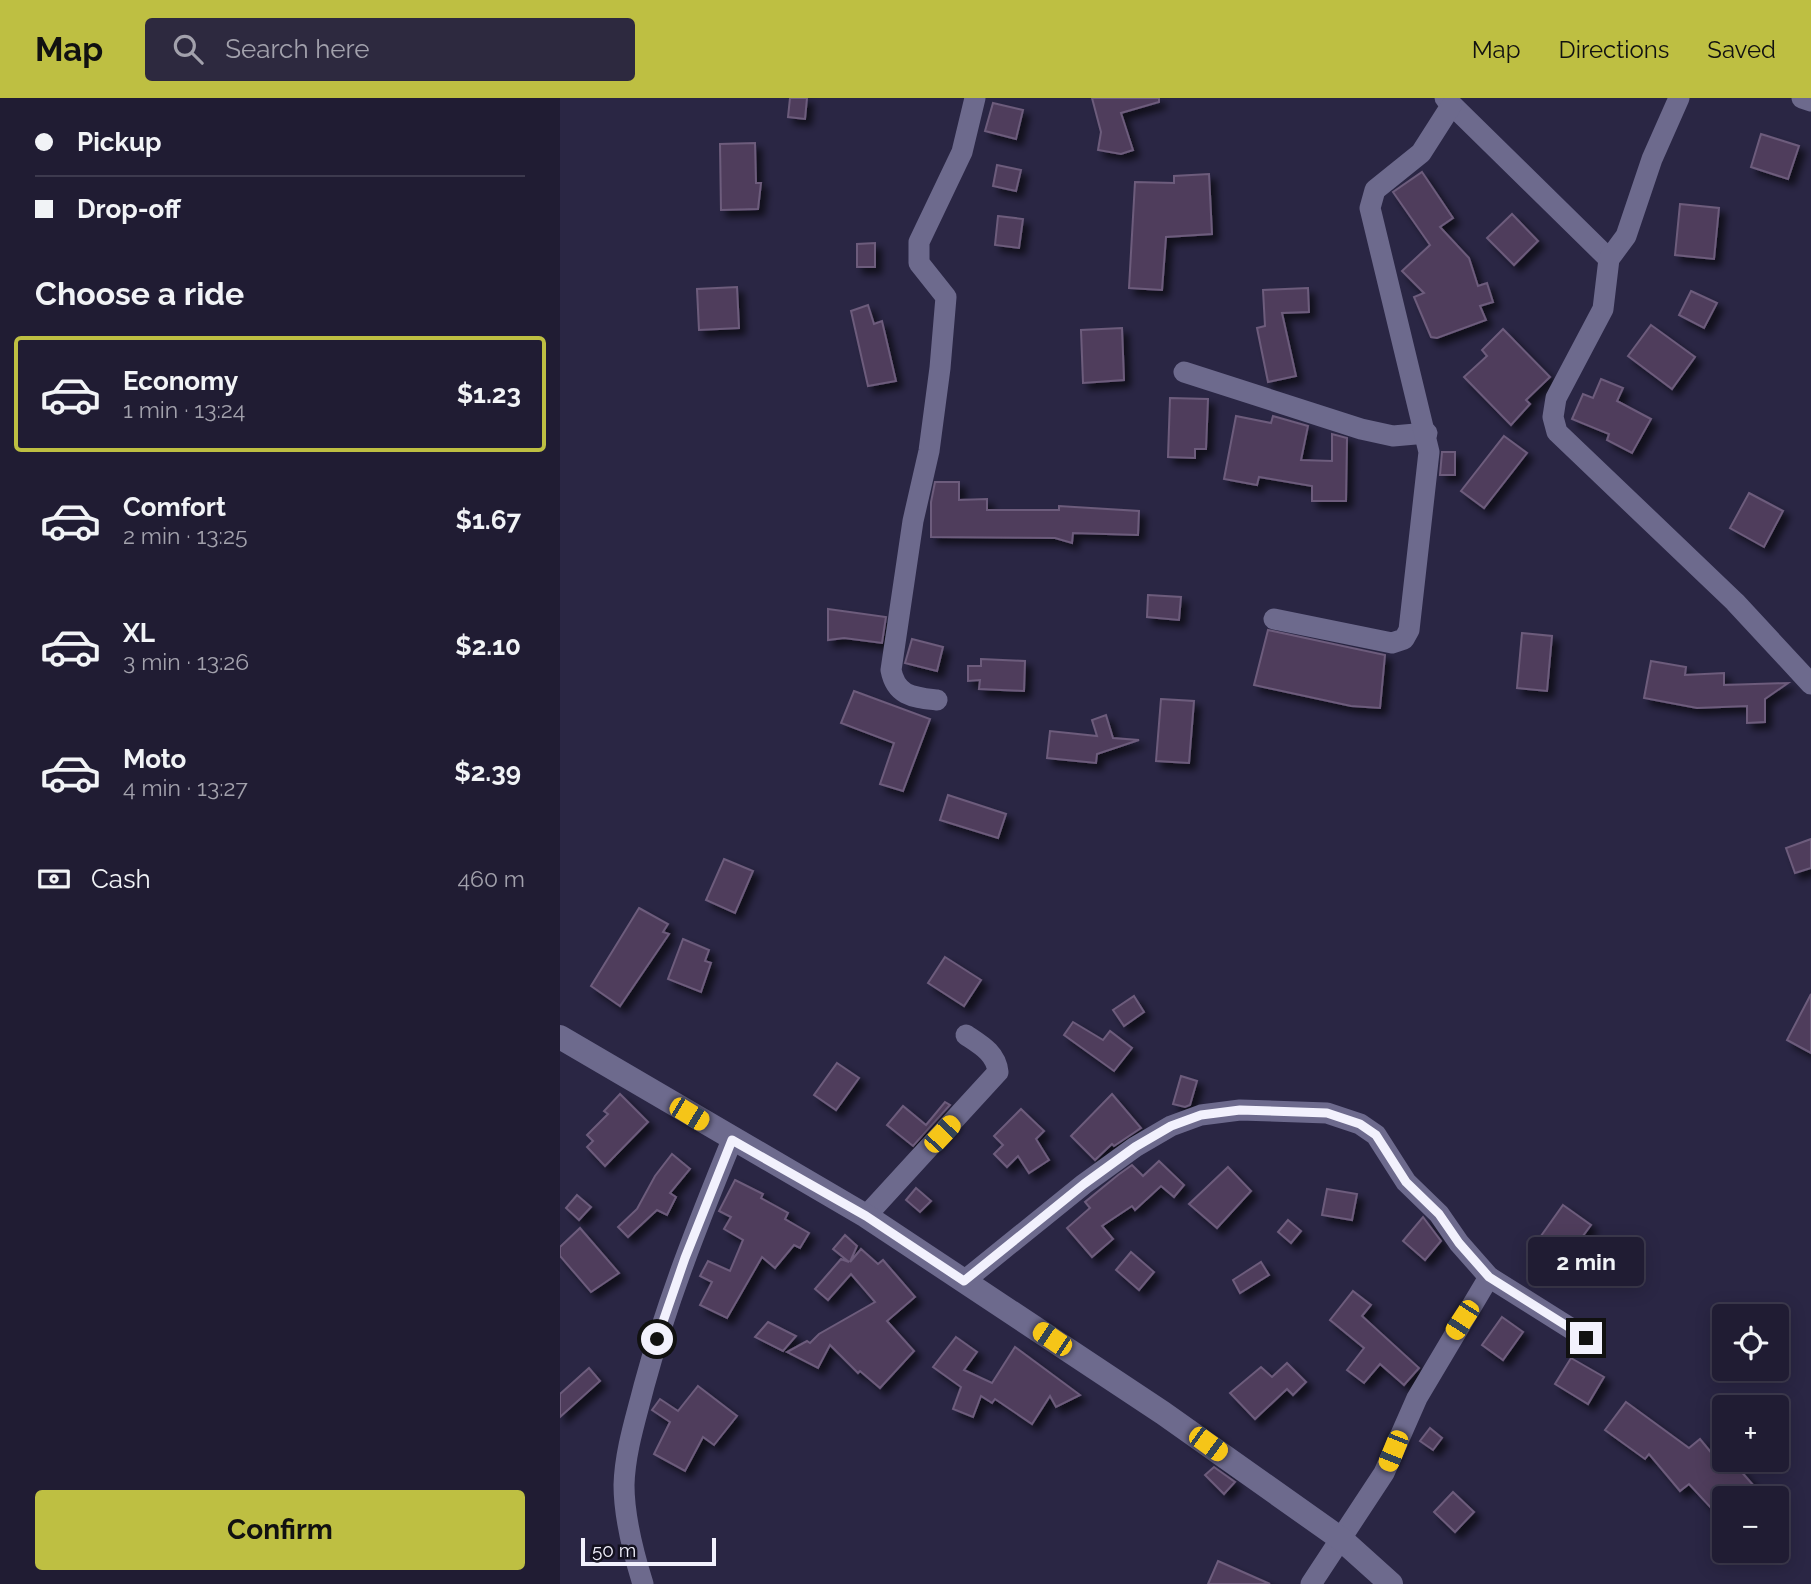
<!DOCTYPE html>
<meta charset="utf-8">
<style>
:root{--surface:#201c33;--page:#2d293f;--text:#f1f3f6;--muted:#a2a1ac;--line:#3d3a4e;--accent:#bebf42}
body{margin:0;font-family:Raleway,sans-serif;background:var(--page);color:var(--text);height:100vh;display:flex;flex-direction:column;font-size:26px;white-space:nowrap}
*{box-sizing:border-box;margin:0}
p{font-size:23px;color:var(--muted)}
.icon{flex:none;width:38px;height:38px;fill:none;stroke:currentColor;stroke-width:2;stroke-linecap:round;stroke-linejoin:round}
.map{position:relative;flex:1;overflow:hidden}
.panel{display:flex;flex-direction:column;background:var(--surface);width:560px}
.panel>*{flex:none}
.guide{display:grid;align-content:center;height:154px;padding:0 35px;background:var(--surface)}
.fabs{position:absolute;left:1152px;top:1206px;display:grid;gap:14px}
.fabs a{display:grid;place-items:center;width:77px;height:77px;border-radius:7px;background:var(--surface);box-shadow:0 4px 18px #0003,0 0 0 2px var(--line);font-size:35px}
.scale{position:absolute;left:21px;bottom:18px;width:135px;box-sizing:border-box;padding-left:7px;border:4px solid #f2f1fd;border-top:0;font-size:19px;line-height:24px;white-space:nowrap;color:#f2f1fd;-webkit-text-stroke:5px #13111f;paint-order:stroke}
.end{position:absolute;width:32px;height:32px;margin:-16px;border:9px solid #f2f1fd;background:#111;box-shadow:0 0 0 4px #111}
.from{border-radius:50%}
.bubble{position:absolute;height:49px;border-radius:7px;background:var(--surface);box-shadow:0 4px 18px #0003,0 0 0 2px var(--line);font-size:23px;font-weight:700;line-height:49px;text-align:center}
.car{position:absolute;width:21px;height:42px;margin:-21px -10px;border-radius:9px;box-shadow:0 0 5px 2px #0007;background:linear-gradient(#f5c518 24%,#345 0 40%,#f5c518 0 76%,#345 0 86%,#f5c518 0)}
.guide b{display:flex;align-items:center;gap:24px;height:66px;font-size:26px}
.guide b+b{border-top:2px solid var(--line)}
.guide i{width:18px;height:18px;background:var(--text)}
ul{padding:0;list-style:none}
li{display:flex;align-items:center;gap:21px;height:116px;margin:0 14px 10px;padding:0 21px;border:4px solid transparent;border-radius:7px}
li div{flex:1}
li b{display:block;font-size:26px}
li em{font-style:normal;font-weight:700}
li.current{border-color:var(--accent)}
li>.icon{width:63px;height:63px;stroke-width:1.5}
h2{padding:0 35px;font-size:32px;line-height:84px}
.pay{display:flex;align-items:center;gap:18px;height:77px;padding:0 35px;font-size:26px}
.pay p{margin-inline-start:auto}
.button{display:flex;gap:14px;margin-top:auto;padding:14px 35px}
.button a{flex:1;height:80px;border-radius:7px;background:var(--accent);color:#111;font-size:28px;font-weight:700;line-height:80px;text-align:center}
header{display:flex;align-items:center;gap:42px;box-sizing:border-box;height:98px;padding:0 35px;background:var(--accent);color:#111}
header strong{font-size:33px}
nav{display:flex;gap:38px;margin-inline-start:auto;font-size:24px}
.search{width:490px;height:63px;background:var(--page);display:flex;align-items:center;gap:18px;box-sizing:border-box;padding:0 24px;border-radius:7px;color:var(--muted);font-size:26px}
main{display:flex;flex:1;min-height:0}
.map>svg:first-child{display:block}
.building{fill:#4f3e5c;stroke:#6d5c7c;stroke-width:2;filter:url(#shadow)}
.lines{fill:none;stroke-linecap:round;stroke-linejoin:round}
.minor{stroke:#6d6a8d;stroke-width:21}
.tertiary{stroke:#6d6a8d;stroke-width:24}
.route{stroke:#f2f1fd;stroke-width:9}
</style>
<header>
<strong>Map</strong>
<div class="search"><svg class="icon" aria-label="search" viewBox="0 0 24 24"><circle cx="10" cy="10" r="6"/><path d="M15 15l6 6"/></svg>Search here</div>
<nav><a>Map</a><a>Directions</a><a>Saved</a></nav>
</header>
<main>
<section class="panel">
<div class="guide">
<b><i class="from"></i>Pickup</b>
<b><i></i>Drop-off</b>
</div>
<h2>Choose a ride</h2>
<ul>
<li class="current"><svg class="icon" aria-label="car" viewBox="0 0 24 24"><path d="M5 17H2v-5l4-1 3-4h7l3 4 3 1v5h-3M9 17h6M6 11h13"/><circle cx="7" cy="17" r="2"/><circle cx="17" cy="17" r="2"/></svg><div><b>Economy</b><p>1 min · 13:24</p></div><em>$1.23</em></li>
<li><svg class="icon" aria-label="car" viewBox="0 0 24 24"><path d="M5 17H2v-5l4-1 3-4h7l3 4 3 1v5h-3M9 17h6M6 11h13"/><circle cx="7" cy="17" r="2"/><circle cx="17" cy="17" r="2"/></svg><div><b>Comfort</b><p>2 min · 13:25</p></div><em>$1.67</em></li>
<li><svg class="icon" aria-label="car" viewBox="0 0 24 24"><path d="M5 17H2v-5l4-1 3-4h7l3 4 3 1v5h-3M9 17h6M6 11h13"/><circle cx="7" cy="17" r="2"/><circle cx="17" cy="17" r="2"/></svg><div><b>XL</b><p>3 min · 13:26</p></div><em>$2.10</em></li>
<li><svg class="icon" aria-label="car" viewBox="0 0 24 24"><path d="M5 17H2v-5l4-1 3-4h7l3 4 3 1v5h-3M9 17h6M6 11h13"/><circle cx="7" cy="17" r="2"/><circle cx="17" cy="17" r="2"/></svg><div><b>Moto</b><p>4 min · 13:27</p></div><em>$2.39</em></li>
</ul>
<div class="pay"><svg class="icon" aria-label="cash" viewBox="0 0 24 24"><path d="M3 7h18v10H3z"/><circle cx="12" cy="12" r="2"/></svg>Cash<p>460 m</p></div>
<div class="button"><a>Confirm</a></div>
</section>
<div class="map">
<svg width="1251" height="1486" viewBox="0 0 1251 1486">
<defs>
<filter id="shadow"><feDropShadow dx="6" dy="6" stdDeviation="3.5" flood-color="#0009"/></filter>
</defs>
<rect width="100%" height="100%" fill="#2a2644"/>
<!-- building -->
<g class="building">
<path d="M230 0H247L245 21 228 19Z"/>
<path d="M532 0H599V4L561 15 573 52 561 56 538 52 541 34Z"/>
<path d="M433 5 463 12 456 41 425 33Z"/>
<path d="M1201 36 1239 48 1228 81 1191 69Z"/>
<path d="M195 45 196 85H201L198 111 161 112 160 46Z"/>
<path d="M437 67 461 72 456 93 433 88Z"/>
<path d="M862 74 893 120 880 129 909 160 918 188 927 185 933 204 920 208 926 222 877 240 871 239 854 199 864 195 842 173 870 147 833 94Z"/>
<path d="M649 76 652 136 606 139 602 192 569 190 575 84 614 85V78Z"/>
<path d="M1120 106 1159 110 1154 161 1115 157Z"/>
<path d="M952 116 978 143 954 167 927 140Z"/>
<path d="M438 118 463 121 459 150 435 147Z"/>
<path d="M315 145V169H297V146Z"/>
<path d="M177 189 179 230 139 232 137 191Z"/>
<path d="M748 190 749 214 722 215 736 278 708 284 697 230 705 228 703 192Z"/>
<path d="M1131 193 1157 205 1144 230 1119 217Z"/>
<path d="M308 207 314 226 322 223 336 283 308 288 291 213Z"/>
<path d="M1091 227 1135 259 1112 291 1068 258Z"/>
<path d="M562 230 564 282 523 285 521 232Z"/>
<path d="M943 231 990 279 966 302 970 306 951 327 904 279 927 258 922 252Z"/>
<path d="M1041 281 1063 290 1057 303 1091 321 1072 355 1047 342 1049 336 1012 321 1023 296 1033 300Z"/>
<path d="M610 300 648 301 646 351H635V360L608 359Z"/>
<path d="M676 318 711 325 713 318 748 328 741 362 772 363V336L787 340 786 403H752V388L699 379 697 387 664 381Z"/>
<path d="M944 338 967 355 924 410 901 393Z"/>
<path d="M882 354H895V377H880Z"/>
<path d="M375 384H399V402L427 401V412H499V408L579 413 578 437 513 435 512 445 495 440 371 439V404Z"/>
<path d="M1189 395 1223 413 1204 449 1170 430Z"/>
<path d="M588 497 621 499 619 522 587 519Z"/>
<path d="M268 511 326 519 322 545 284 540 268 542Z"/>
<path d="M708 532 825 557 820 610 791 608 694 587Z"/>
<path d="M962 535 992 538 987 593 957 590Z"/>
<path d="M352 541 383 549 377 573 345 565Z"/>
<path d="M421 561 465 563 464 593 419 591 420 582 408 583V568H421Z"/>
<path d="M1091 563 1126 569 1125 577 1164 575V587L1228 585 1205 601V624L1187 625V608L1137 610 1084 600Z"/>
<path d="M294 593 370 621 343 693 320 686 334 645 281 625Z"/>
<path d="M601 601 634 603 629 665 596 663Z"/>
<path d="M546 617 553 640 579 642 537 656 536 665 487 660 490 633 537 638 532 622Z"/>
<path d="M388 697 446 716 438 740 380 722Z"/>
<path d="M1251 741V770L1235 775 1226 750Z"/>
<path d="M164 761 193 773 175 815 146 802Z"/>
<path d="M79 810 108 826 103 834 109 836 60 908 31 888Z"/>
<path d="M123 841 149 852 145 863 151 865 141 894 108 881Z"/>
<path d="M385 859 421 882 404 908 368 885Z"/>
<path d="M1251 896V955L1227 942Z"/>
<path d="M574 898 584 914 564 928 553 912Z"/>
<path d="M513 924 543 942 550 933 572 950 554 973 504 937Z"/>
<path d="M277 965 299 980 276 1012 254 997Z"/>
<path d="M621 978 637 983 630 1007 625 1009 613 1006Z"/>
<path d="M60 996 88 1024 45 1068 27 1049 33 1043 27 1037 48 1016 44 1013Z"/>
<path d="M552 996 581 1030 554 1048 552 1046 535 1062 511 1038Z"/>
<path d="M385 1004 390 1007 353 1048 327 1027 343 1008 366 1027Z"/>
<path d="M461 1011 484 1033 476 1041 489 1062 469 1075 458 1058 447 1069 434 1056 443 1047 434 1038Z"/>
<path d="M112 1056 130 1071 110 1095 116 1099 107 1117 97 1112 68 1139 58 1129 77 1111 95 1078Z"/>
<path d="M599 1063 624 1087 614 1099 601 1088 575 1112 572 1108 542 1128 553 1141 532 1159 507 1130 530 1110 525 1104 558 1077 572 1067 583 1078Z"/>
<path d="M668 1069 691 1093 657 1130 629 1106Z"/>
<path d="M175 1082 203 1096 201 1100 228 1115 225 1121 249 1135 240 1150 234 1147 215 1170 202 1159 167 1220 140 1207 152 1184 140 1178 148 1163 170 1173 183 1142 164 1131 171 1119 159 1113Z"/>
<path d="M356 1090 371 1103 360 1114 346 1102Z"/>
<path d="M767 1091 797 1096 792 1122 762 1117Z"/>
<path d="M17 1097 31 1109 19 1122 6 1110Z"/>
<path d="M1003 1107 1031 1127 1003 1165 976 1145Z"/>
<path d="M863 1119 881 1143 865 1162 843 1143Z"/>
<path d="M728 1122 741 1133 731 1145 718 1134Z"/>
<path d="M20 1130 59 1175 31 1194 0 1158V1149Z"/>
<path d="M285 1137 297 1148 290 1164 301 1151 318 1166 323 1162 355 1199 327 1223 354 1253 320 1290 300 1273 298 1275 270 1247 258 1270 227 1254 247 1243 250 1245 259 1236 315 1204 291 1176 268 1202 255 1191 281 1161 289 1164 273 1151Z"/>
<path d="M571 1154 594 1174 579 1192 556 1172Z"/>
<path d="M701 1164 709 1177 680 1195 673 1182Z"/>
<path d="M793 1193 811 1207 802 1218 859 1270 844 1287 820 1266 804 1285 787 1272 804 1250 770 1222Z"/>
<path d="M942 1219 963 1234 943 1262 922 1247Z"/>
<path d="M208 1224 236 1238 223 1253 195 1239Z"/>
<path d="M396 1239 417 1254 404 1272 432 1285 455 1249 520 1297 496 1309 490 1298 472 1326 435 1301 432 1305 421 1298 413 1319 393 1311 401 1289 373 1269Z"/>
<path d="M1011 1260 1044 1279 1028 1306 995 1286Z"/>
<path d="M727 1265 746 1284 733 1297 727 1291 695 1321 670 1295 701 1269 712 1279Z"/>
<path d="M29 1270 40 1283 0 1319V1296Z"/>
<path d="M138 1288 177 1318 154 1347 143 1339 125 1373 94 1356 110 1324 92 1312 100 1301 118 1313Z"/>
<path d="M1066 1304 1129 1350 1140 1341 1163 1369 1171 1362 1194 1388 1181 1400H1164V1424L1129 1386 1120 1393 1089 1356 1085 1361 1045 1332Z"/>
<path d="M870 1330 882 1340 873 1352 860 1343Z"/>
<path d="M654 1369 675 1384 664 1396 645 1377Z"/>
<path d="M893 1394 914 1414 895 1434 874 1414Z"/>
<path d="M658 1463 710 1486H648Z"/>
</g>
<g class="lines">
<!-- minor -->
<g class="minor">
<path d="M885 0 1049 161"/>
<path d="M1119 0 1092 61 1066 138 1049 161 1043 211 996 300 993 319 997 334 1175 504 1251 586"/>
<path d="M1242 0 1251 3"/>
<path d="M624 274 801 331 833 338 867 335"/>
<path d="M714 521 832 545 844 541 849 532 869 354 810 110 815 92 861 55 891 8"/>
<path d="M377 602C353 599 336 598 331 572L353 423 369 353 380 270 386 199 359 165V144L402 54 415 0"/>
<path d="M306 1118 438 974C436 955 421 947 406 937"/>
<path d="M404 1183 524 1086 575 1049 611 1028 641 1017 680 1012 767 1015 800 1026 816 1037 846 1084 879 1116 899 1145 929 1179 1026 1240"/>
<path d="M83 1486C73 1454 64 1420 64 1387 65 1353 76 1320 84 1288 107 1203 139 1123 172 1042"/>
<path d="M751 1486 824 1375 857 1300 929 1179"/>
</g>
<!-- tertiary -->
<path class="tertiary" d="M0 939 306 1118 603 1315 781 1441 831 1486"/>
</g>
<g class="lines">
<!-- route -->
<path class="route" d="M97 1241 125 1160 172 1042 306 1118 404 1183 524 1086 575 1049 611 1028 641 1017 680 1012 767 1015 800 1026 816 1037 846 1084 879 1116 899 1145 929 1179 1026 1240"/>
</g>
</svg>
<div class="fabs">
<a><svg class="icon" aria-label="locate" viewBox="0 0 24 24"><circle cx="12" cy="12" r="6"/><path d="M12 2v4M12 18v4M2 12h4M18 12h4"/></svg></a>
<a>+</a>
<a>−</a>
</div>
<div class="scale">50 m</div>
<i class="end from" style="left:97px;top:1241px"></i>
<i class="end" style="left:1026px;top:1240px"></i>
<div class="bubble" style="left:968px;top:1139px;width:116px">2 min</div>
<i class="car" style="left:129px;top:1016px;rotate:121deg"></i>
<i class="car" style="left:382px;top:1036px;rotate:43deg"></i>
<i class="car" style="left:902px;top:1222px;rotate:213deg"></i>
<i class="car" style="left:492px;top:1241px;rotate:304deg"></i>
<i class="car" style="left:648px;top:1346px;rotate:126deg"></i>
<i class="car" style="left:833px;top:1353px;rotate:202deg"></i>
</div>
</main>
